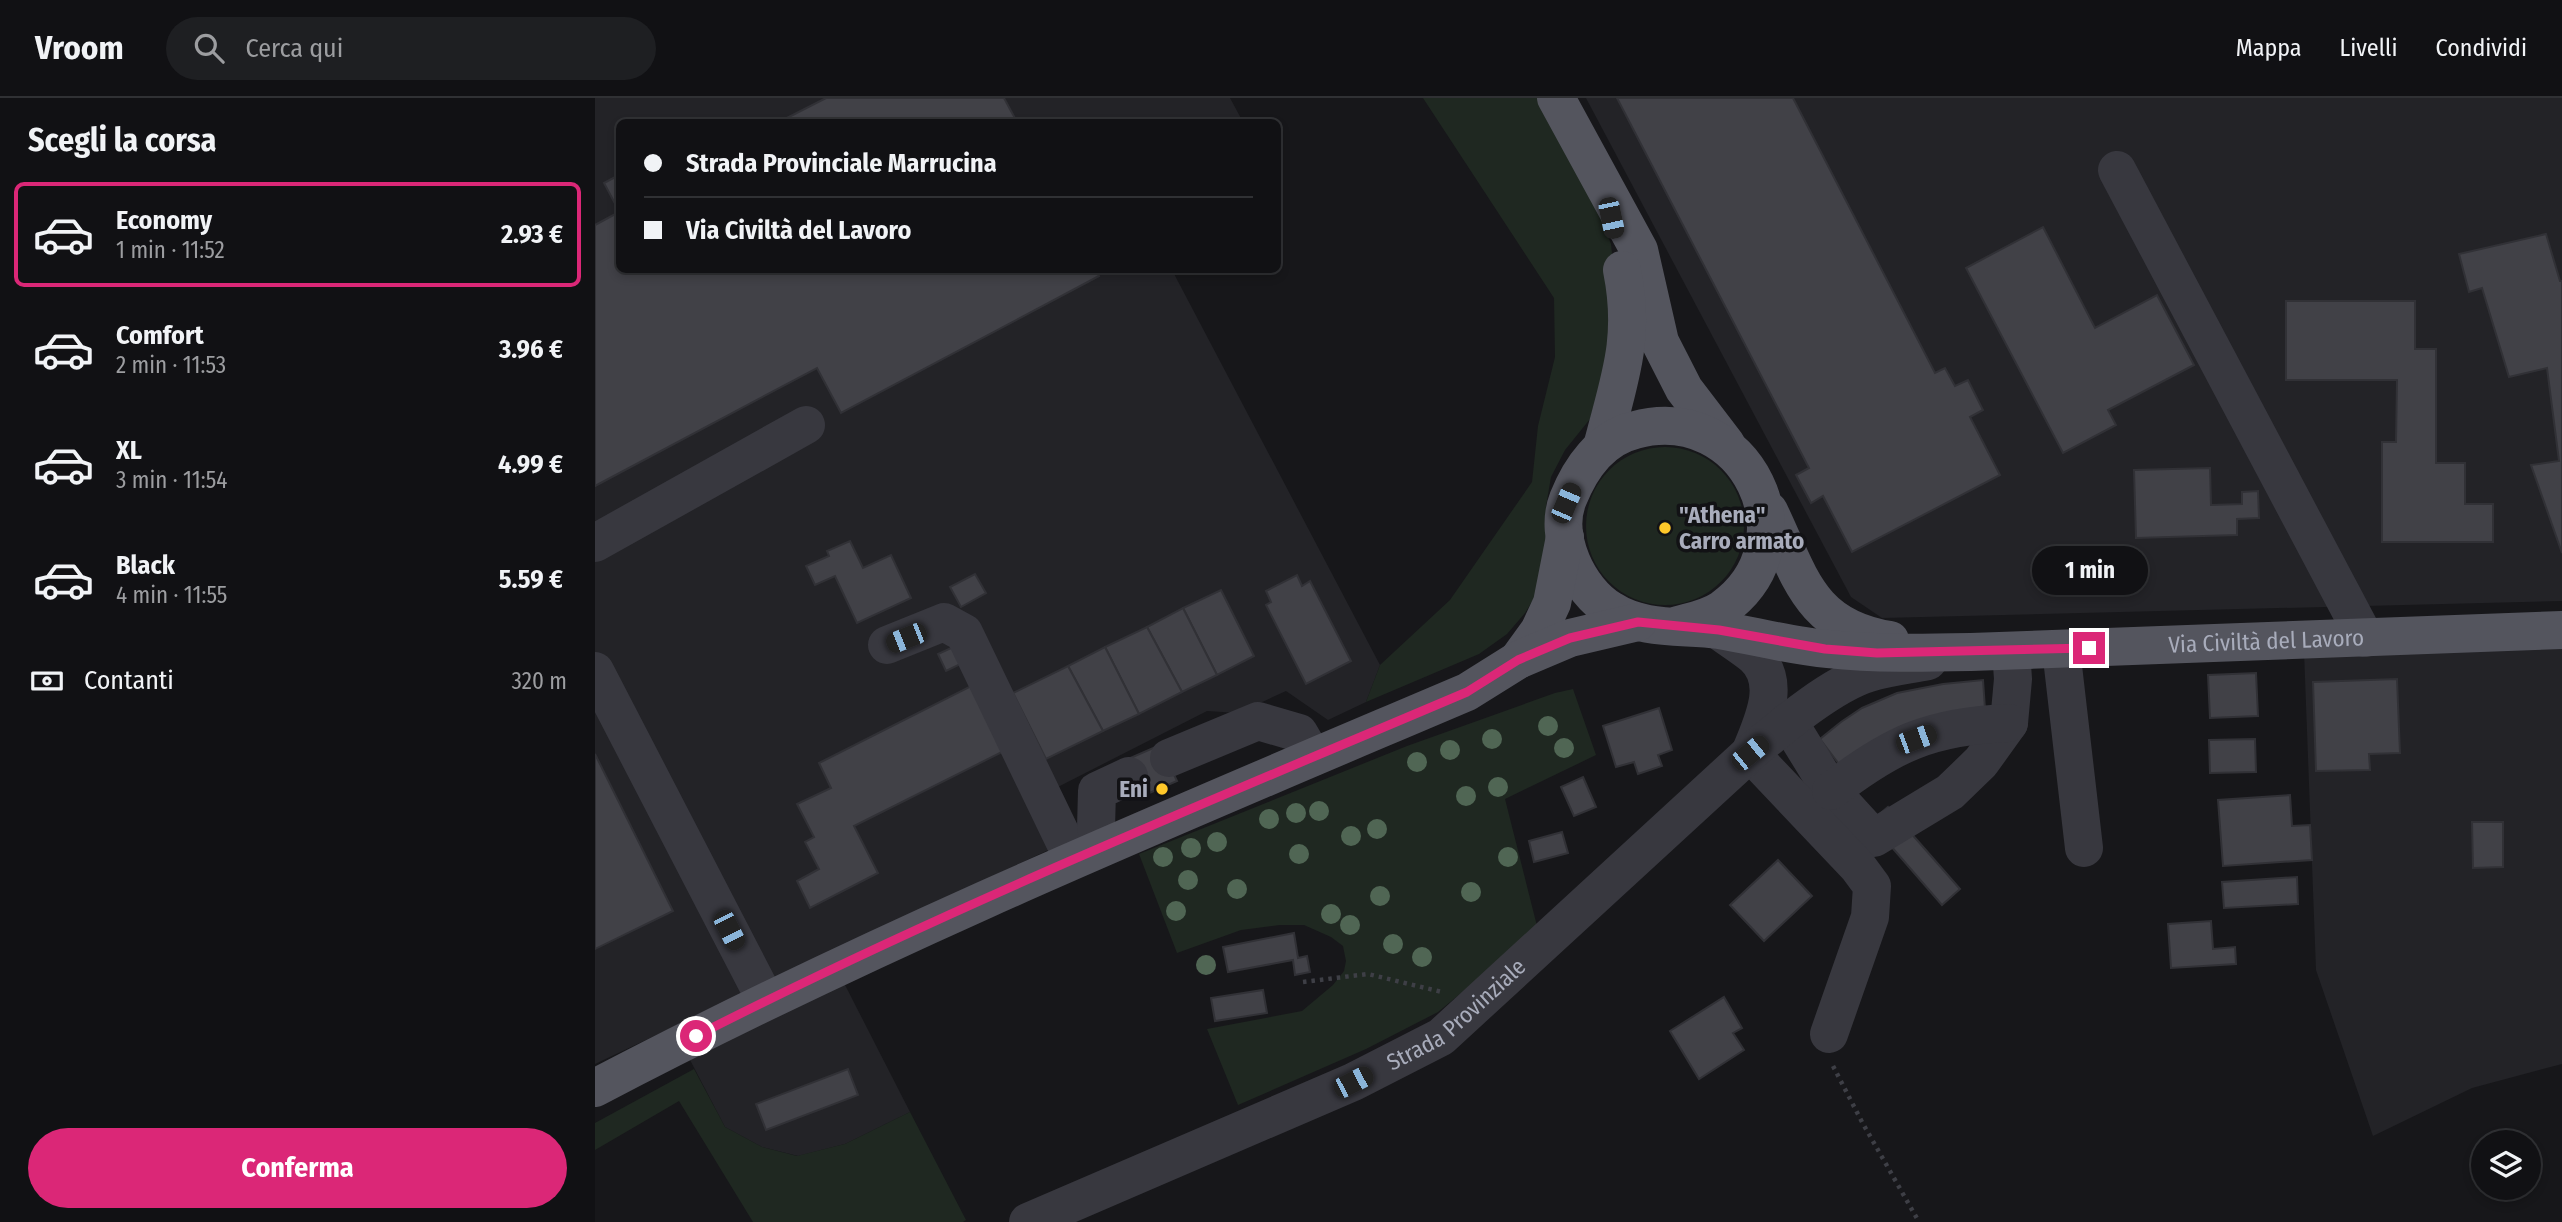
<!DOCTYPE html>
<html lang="it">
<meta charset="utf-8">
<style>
:root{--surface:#111114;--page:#1e1f22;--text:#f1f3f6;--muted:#9c9da0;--line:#303134;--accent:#db2777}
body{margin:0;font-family:"Fira Sans Condensed",sans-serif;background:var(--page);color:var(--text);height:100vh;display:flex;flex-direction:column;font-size:26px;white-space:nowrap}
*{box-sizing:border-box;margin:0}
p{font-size:23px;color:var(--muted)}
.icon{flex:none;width:38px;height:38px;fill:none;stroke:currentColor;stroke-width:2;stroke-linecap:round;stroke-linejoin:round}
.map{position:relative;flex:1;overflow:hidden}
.side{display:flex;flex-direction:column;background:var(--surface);width:595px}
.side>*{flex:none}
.top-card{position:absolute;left:21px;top:21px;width:665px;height:154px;border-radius:10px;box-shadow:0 4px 10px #0003,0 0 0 2px var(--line);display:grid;align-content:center;height:154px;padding:0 28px;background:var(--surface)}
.tools{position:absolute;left:1876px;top:1032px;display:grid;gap:14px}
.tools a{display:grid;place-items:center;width:70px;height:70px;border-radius:50%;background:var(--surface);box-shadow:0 4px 10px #0003,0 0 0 2px var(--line);font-size:35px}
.end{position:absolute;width:32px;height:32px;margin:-16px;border:9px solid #db2777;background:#fff;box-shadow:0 0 0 4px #fff}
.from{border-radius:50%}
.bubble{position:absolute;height:49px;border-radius:24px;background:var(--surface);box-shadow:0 4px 10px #0003,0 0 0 2px var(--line);font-size:23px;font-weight:700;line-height:49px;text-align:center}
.car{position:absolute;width:21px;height:42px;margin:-21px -10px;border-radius:9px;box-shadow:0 0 5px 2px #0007;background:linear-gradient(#222 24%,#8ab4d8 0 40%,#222 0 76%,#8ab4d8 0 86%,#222 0)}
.top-card b{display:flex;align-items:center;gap:24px;height:66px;font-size:26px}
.top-card b+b{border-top:2px solid var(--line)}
.top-card i{width:18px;height:18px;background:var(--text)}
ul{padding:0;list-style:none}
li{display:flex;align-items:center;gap:21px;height:105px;margin:0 14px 10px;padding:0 14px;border:4px solid transparent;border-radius:10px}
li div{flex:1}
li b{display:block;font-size:26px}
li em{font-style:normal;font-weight:700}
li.selected{border-color:var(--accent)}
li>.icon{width:63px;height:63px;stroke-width:1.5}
h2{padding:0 28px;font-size:32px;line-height:84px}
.pay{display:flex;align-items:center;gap:18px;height:77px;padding:0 28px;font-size:26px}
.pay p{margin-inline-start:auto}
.button{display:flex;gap:14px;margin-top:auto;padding:14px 28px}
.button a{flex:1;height:80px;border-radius:42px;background:var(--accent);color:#fff;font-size:28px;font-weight:700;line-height:80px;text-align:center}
header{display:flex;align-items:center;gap:42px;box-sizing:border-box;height:98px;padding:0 35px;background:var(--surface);border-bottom:2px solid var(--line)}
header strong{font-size:33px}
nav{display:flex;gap:38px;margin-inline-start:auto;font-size:24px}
.search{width:490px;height:63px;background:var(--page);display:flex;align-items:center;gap:18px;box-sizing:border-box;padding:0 24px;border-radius:38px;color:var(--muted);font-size:26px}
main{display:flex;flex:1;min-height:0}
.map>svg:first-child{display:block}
.built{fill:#232327}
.green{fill:#1f2821}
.building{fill:#414147;stroke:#313136;stroke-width:2}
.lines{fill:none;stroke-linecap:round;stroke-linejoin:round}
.path{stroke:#3e3f46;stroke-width:4.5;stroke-dasharray:3.5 5;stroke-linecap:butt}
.minor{stroke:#38383f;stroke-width:38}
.major{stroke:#54555e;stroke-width:38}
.tree{fill:#506654}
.route{stroke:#db2777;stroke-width:9}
.poi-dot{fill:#ffc82a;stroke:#121215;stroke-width:2.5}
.labels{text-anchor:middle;stroke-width:7;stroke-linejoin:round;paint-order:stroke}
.poi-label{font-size:23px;font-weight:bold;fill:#a8acbb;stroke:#121215;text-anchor:start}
.street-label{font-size:23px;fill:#a8acbb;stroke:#121215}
</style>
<header>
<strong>Vroom</strong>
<div class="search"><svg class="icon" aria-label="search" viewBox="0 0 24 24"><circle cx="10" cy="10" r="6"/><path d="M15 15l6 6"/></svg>Cerca qui</div>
<nav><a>Mappa</a><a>Livelli</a><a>Condividi</a></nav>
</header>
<main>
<section class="side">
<h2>Scegli la corsa</h2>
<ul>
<li class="selected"><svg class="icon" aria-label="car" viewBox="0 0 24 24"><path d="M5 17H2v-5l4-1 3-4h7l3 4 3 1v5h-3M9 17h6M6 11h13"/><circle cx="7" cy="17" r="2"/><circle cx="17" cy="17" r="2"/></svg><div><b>Economy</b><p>1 min · 11:52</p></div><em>2.93 €</em></li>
<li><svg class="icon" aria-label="car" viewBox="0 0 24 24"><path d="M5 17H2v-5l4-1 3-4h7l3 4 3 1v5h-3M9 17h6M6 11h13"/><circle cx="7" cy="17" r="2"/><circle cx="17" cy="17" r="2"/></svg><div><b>Comfort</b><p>2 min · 11:53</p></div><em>3.96 €</em></li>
<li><svg class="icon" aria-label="car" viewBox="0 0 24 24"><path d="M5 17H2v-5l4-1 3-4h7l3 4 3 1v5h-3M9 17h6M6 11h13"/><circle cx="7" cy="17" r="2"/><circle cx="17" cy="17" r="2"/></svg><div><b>XL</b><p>3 min · 11:54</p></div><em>4.99 €</em></li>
<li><svg class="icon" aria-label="car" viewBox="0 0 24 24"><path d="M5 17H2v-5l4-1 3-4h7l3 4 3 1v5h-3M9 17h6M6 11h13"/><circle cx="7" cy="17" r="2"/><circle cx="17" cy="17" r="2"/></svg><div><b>Black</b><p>4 min · 11:55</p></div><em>5.59 €</em></li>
</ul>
<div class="pay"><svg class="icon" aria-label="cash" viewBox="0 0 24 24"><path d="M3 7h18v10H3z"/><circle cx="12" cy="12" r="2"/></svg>Contanti<p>320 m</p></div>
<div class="button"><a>Conferma</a></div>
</section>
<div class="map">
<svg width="1967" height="1124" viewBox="0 0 1967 1124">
<rect width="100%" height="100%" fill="#17171a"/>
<!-- built -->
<g class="built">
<path d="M0 0H635L648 24H24V172H577L785 567 771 604 733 622 691 593 643 615 612 613 455 693 481 739 0 966Z"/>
<path d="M991 0H1967V503L1287 520 1256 499Z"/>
<path d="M1967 548V966L1877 990 1778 1038 1721 872 1709 553Z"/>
<path d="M249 885 315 1014 250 1046 203 1058 167 1049 130 1029 94 960Z"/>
</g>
<!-- green -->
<g class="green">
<path d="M828 0H948L995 89 1016 146 1024 222 995 321 970 352 956 379 951 408 953 443 944 492 930 515 912 536 884 556 771 604 785 567 855 502 937 384 943 328 960 259 959 200Z"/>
<circle cx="1070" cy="428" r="79"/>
<path d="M978 591 1001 657 910 701 943 832 843 914 771 951 643 1007 612 931 707 913 738 887 749 873 751 863 748 848 736 839 709 827H685L646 832 582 855 544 756 812 648 960 595Z"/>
<path d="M99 971 130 1029 167 1049 202 1058 250 1046 315 1014 371 1122 368 1124H158L84 1003 0 1052V1025Z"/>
</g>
<!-- building -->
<g class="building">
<path d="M231 0H409L422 24H184Z"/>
<path d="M1022 0H1198L1340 275 1350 270 1360 288 1373 282 1388 312 1375 319 1405 377 1257 454 1228 398 1216 405 1201 377 1214 370Z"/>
<path d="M24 77V113L9 85Z"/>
<path d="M24 114V172H501L504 178 246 315 222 270 0 388V127Z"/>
<path d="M1448 129 1500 230 1562 197 1599 267 1513 312 1521 327 1468 355 1371 170Z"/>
<path d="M1951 136 1965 183H1967V455L1936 367 1964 363 1952 270 1914 279 1887 190 1874 194 1864 156Z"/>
<path d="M1691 203H1820V251H1841V365H1870V406H1898V444H1787V344H1801L1802 282H1691Z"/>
<path d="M1615 370 1616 407 1647 406V394L1663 393 1664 420 1642 421V437L1541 440 1539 372Z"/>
<path d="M255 443 268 470 296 457 316 500 262 525 240 478 220 487 211 468 234 458 232 453Z"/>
<path d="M380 476 391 495 366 509 355 489Z"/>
<path d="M702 477 707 488 715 483 756 563 711 586 671 507 676 504 671 493Z"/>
<path d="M626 492 659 558 622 577 588 510Z"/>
<path d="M588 510 622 577 587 594 552 529Z"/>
<path d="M552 529 587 594 544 616 510 549Z"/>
<path d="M369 544 376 561 351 573 343 556Z"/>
<path d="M510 549 544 616 508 633 473 568Z"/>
<path d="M473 568 508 633 451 661 418 595Z"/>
<path d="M1661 575 1663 618 1615 620 1613 577Z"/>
<path d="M1802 581 1805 655 1774 656 1775 672 1721 673 1718 584Z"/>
<path d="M1388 582 1390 611 1244 666 1225 641 1246 624 1267 610 1302 595 1348 586Z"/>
<path d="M384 584 417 649 259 728 283 775 215 810 202 783 224 771 210 744 219 739 202 706 236 690 224 665Z"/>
<path d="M1064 610 1077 652 1063 657 1067 668 1043 676 1039 664 1021 669 1008 628Z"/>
<path d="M1660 641 1661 674 1615 675 1614 642Z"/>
<path d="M565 647 582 683 550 697 533 661Z"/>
<path d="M0 656 78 813 0 851Z"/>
<path d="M988 679 1001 709 979 718 966 689Z"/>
<path d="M1695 697 1697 728 1715 727 1717 762 1628 768 1623 702Z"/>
<path d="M1293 709 1365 791 1347 807 1275 724Z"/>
<path d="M1877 724H1908V769L1878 770Z"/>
<path d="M967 734 973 755 939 764 934 743Z"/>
<path d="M1183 762 1217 798 1169 843 1135 807Z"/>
<path d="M1702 779 1703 806 1629 810 1627 784Z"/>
<path d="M1616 823 1618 851 1640 849 1641 866 1576 870 1573 826Z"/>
<path d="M699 835 703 860 712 858 715 874 700 877 698 862 633 874 628 849Z"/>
<path d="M668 892 672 915 620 923 616 900Z"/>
<path d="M1129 899 1147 930 1138 935 1149 952 1104 981 1075 933Z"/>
<path d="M253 971 263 997 171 1032 161 1006Z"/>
</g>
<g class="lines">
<!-- path -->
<g class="path">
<path d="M708 884 773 876 847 894"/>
<path d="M1238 968 1267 1024 1324 1124"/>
</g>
<!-- minor -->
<g class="minor">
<path d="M1522 72 1770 540"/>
<path d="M0 445 211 327"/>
<path d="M1123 532C1135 541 1148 549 1159 558 1188 584 1167 625 1155 655"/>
<path d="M292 547 349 524 369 535 478 761"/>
<path d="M1466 551 1489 750"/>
<path d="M0 573 171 903"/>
<path d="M1193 623 1236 693 1279 740 1355 694 1386 664 1414 625 1418 581 1416 553"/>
<path d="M1155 655 1263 769 1277 788 1275 819 1234 936"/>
<path d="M574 660 663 623 704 635 718 659"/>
<path d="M1236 693C1297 646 1335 628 1414 625"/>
<path d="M508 748 501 730 502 693 534 678"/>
<path id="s1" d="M433 1124 758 984 846 939 1155 655C1185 630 1237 586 1274 575 1293 569 1313 567 1333 563"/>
</g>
<!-- major -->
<g class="major">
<path d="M961 0 1044 152 1065 244 1089 291 1131 346"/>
<path d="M1007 349C1024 282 1041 242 1027 172"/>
<path d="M1174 413C1205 477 1213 529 1295 542"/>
<path id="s2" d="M1083 527C1097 523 1114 520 1127 511 1221 445 1151 302 1040 332 1006 340 985 371 973 401 958 439 983 492 1016 512 1048 533 1088 527 1124 532 1160 538 1197 548 1233 551 1281 556 1328 555 1376 554L1967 532"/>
<path d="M923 562 944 533 957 505 970 439"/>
<path d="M0 990C283 841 578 719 872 594L923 562 975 540 1043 524"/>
</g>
</g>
<!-- trees -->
<g class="tree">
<circle cx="953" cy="628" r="10"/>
<circle cx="897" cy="641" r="10"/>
<circle cx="969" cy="650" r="10"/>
<circle cx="855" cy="652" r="10"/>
<circle cx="822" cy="664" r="10"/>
<circle cx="903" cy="689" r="10"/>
<circle cx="871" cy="698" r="10"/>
<circle cx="724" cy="713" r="10"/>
<circle cx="701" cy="715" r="10"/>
<circle cx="674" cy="721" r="10"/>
<circle cx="782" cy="731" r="10"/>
<circle cx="756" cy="738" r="10"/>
<circle cx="622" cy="744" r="10"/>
<circle cx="596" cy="750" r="10"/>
<circle cx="704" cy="756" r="10"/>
<circle cx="568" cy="759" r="10"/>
<circle cx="913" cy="759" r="10"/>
<circle cx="593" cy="782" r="10"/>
<circle cx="642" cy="791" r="10"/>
<circle cx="876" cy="794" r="10"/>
<circle cx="785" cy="798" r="10"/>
<circle cx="581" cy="813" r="10"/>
<circle cx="736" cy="816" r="10"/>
<circle cx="755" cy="827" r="10"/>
<circle cx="798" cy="846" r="10"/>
<circle cx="827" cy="859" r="10"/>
<circle cx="611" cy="867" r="10"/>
</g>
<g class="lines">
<!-- route -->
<path class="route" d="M101 938C352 810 613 704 872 594L923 562 975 540 1043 524 1124 532 1230 551 1282 555 1494 550"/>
</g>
<!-- markers -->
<g class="poi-dot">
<circle cx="1070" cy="430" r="7"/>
<circle cx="567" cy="691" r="7"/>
</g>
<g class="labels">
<!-- poi labels -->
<g class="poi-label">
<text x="1084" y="425">"Athena"<tspan x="1084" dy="26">Carro armato</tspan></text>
<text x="553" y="699" text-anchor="end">Eni</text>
</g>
<!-- street labels -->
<g class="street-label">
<text dy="8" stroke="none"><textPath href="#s2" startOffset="1220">Via Civiltà del Lavoro</textPath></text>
<text dy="8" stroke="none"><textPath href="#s1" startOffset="478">Strada Provinziale</textPath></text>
</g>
</g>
</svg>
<div class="tools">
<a><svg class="icon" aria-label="layers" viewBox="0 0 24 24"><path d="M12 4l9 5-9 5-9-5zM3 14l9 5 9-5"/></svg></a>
</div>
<i class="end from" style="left:101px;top:938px"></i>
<i class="end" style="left:1494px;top:550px"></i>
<div class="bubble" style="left:1437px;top:448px;width:116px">1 min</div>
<i class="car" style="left:1016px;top:120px;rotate:168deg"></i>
<i class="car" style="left:971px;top:405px;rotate:23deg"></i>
<i class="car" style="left:311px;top:540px;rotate:248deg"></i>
<i class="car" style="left:1321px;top:641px;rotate:70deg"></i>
<i class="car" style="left:1155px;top:655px;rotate:51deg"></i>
<i class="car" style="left:134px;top:832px;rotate:153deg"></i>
<i class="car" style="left:758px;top:984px;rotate:63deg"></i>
<div class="top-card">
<b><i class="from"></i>Strada Provinciale Marrucina</b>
<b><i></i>Via Civiltà del Lavoro</b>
</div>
</div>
</main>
